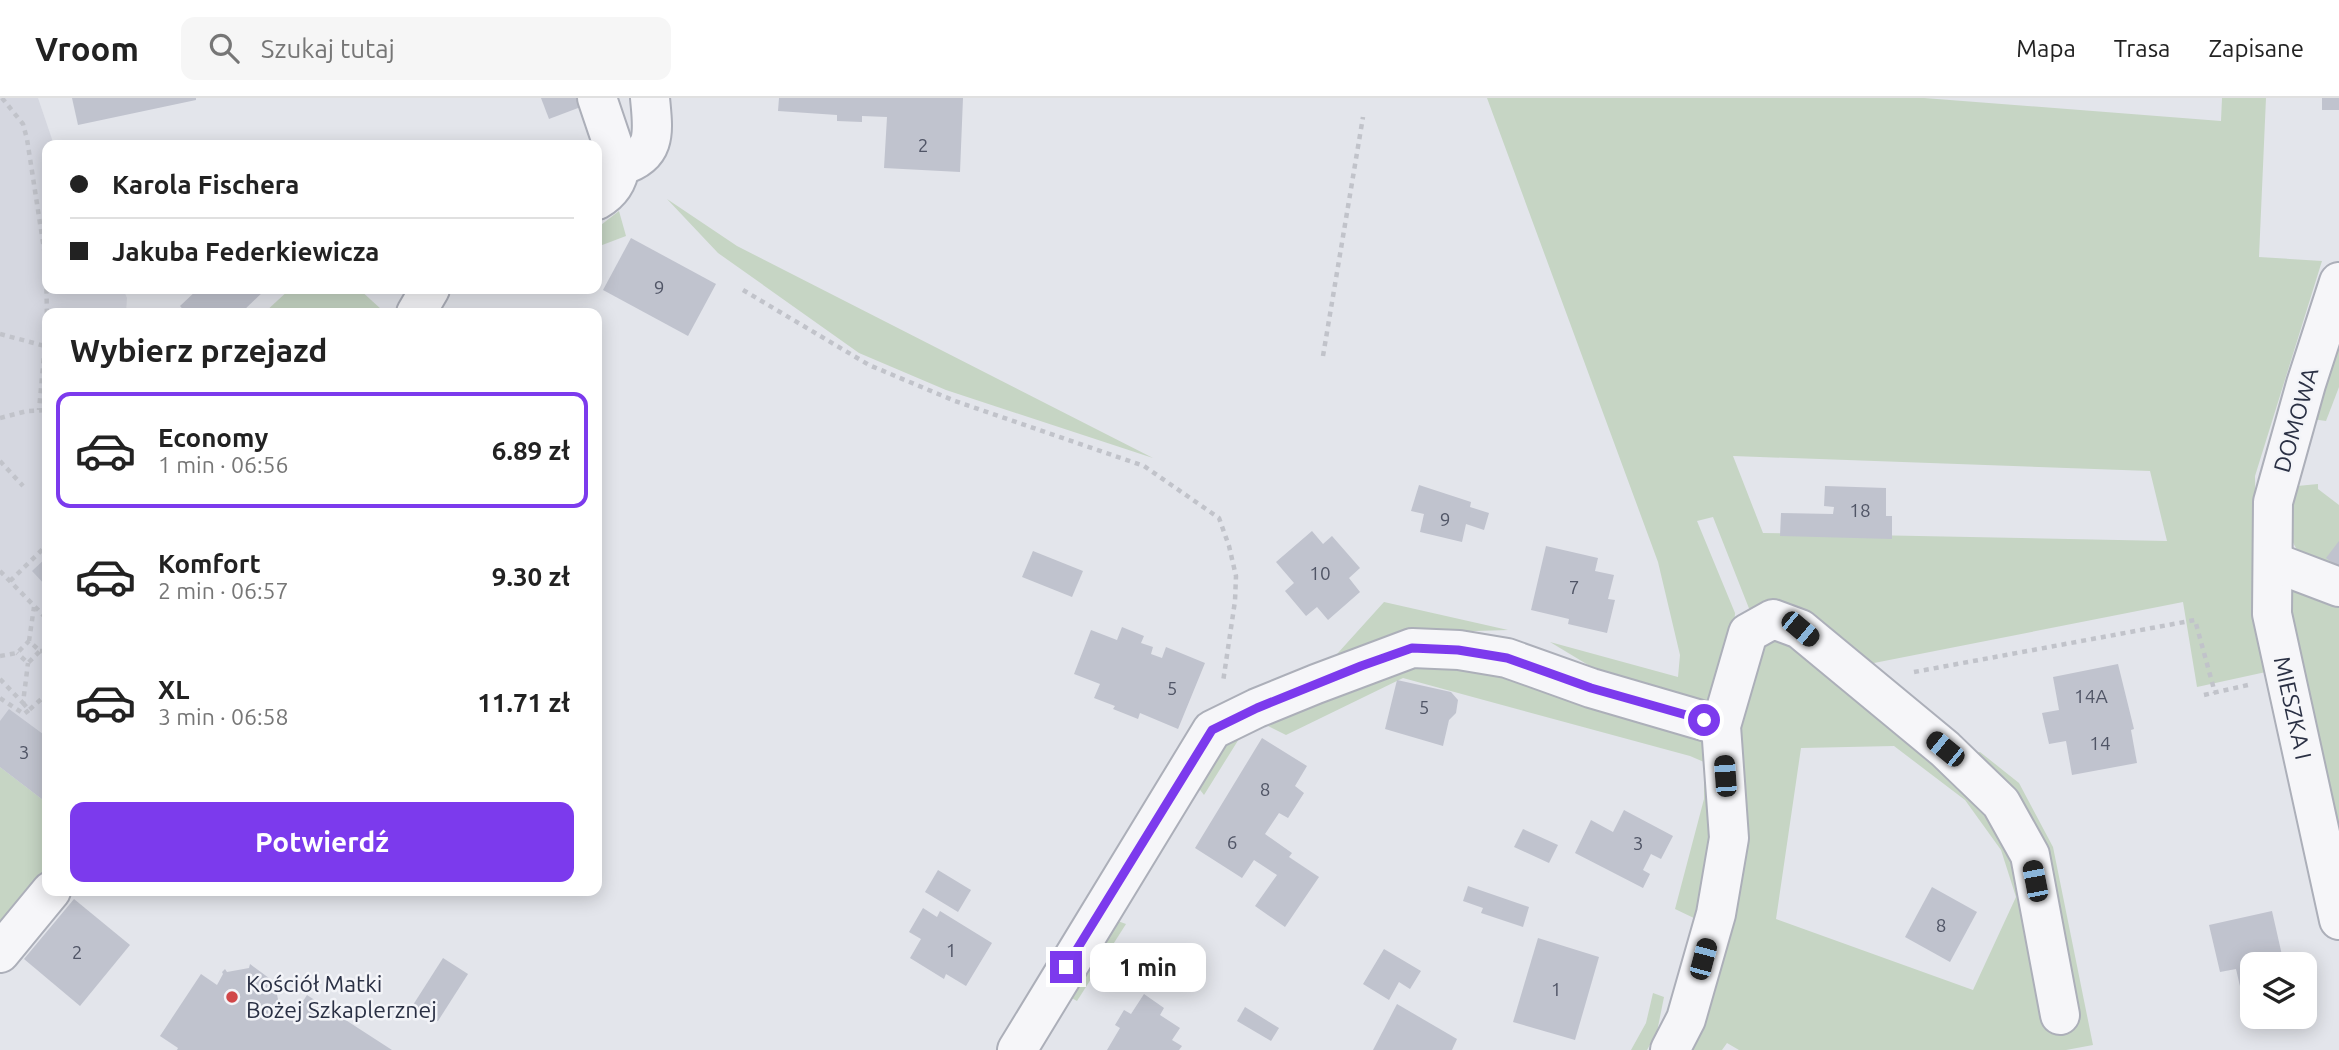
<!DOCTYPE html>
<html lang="pl">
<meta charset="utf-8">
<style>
:root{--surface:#fff;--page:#f6f6f6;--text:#222;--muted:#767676;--line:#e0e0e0;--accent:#7c3aed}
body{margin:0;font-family:Ubuntu,sans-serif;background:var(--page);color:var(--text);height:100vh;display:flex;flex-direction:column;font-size:26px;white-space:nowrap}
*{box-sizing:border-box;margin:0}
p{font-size:23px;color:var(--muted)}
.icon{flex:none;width:38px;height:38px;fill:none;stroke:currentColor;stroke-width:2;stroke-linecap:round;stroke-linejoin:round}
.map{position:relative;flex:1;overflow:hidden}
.panel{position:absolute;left:42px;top:210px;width:560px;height:588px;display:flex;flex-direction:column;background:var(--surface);border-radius:14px;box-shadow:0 4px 18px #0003}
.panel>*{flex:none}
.top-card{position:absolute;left:42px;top:42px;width:560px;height:154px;border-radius:14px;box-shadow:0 4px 18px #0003;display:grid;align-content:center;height:154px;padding:0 28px;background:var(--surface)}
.tools{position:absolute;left:2240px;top:854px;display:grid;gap:14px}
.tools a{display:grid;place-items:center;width:77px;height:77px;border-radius:14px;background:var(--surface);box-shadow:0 4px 18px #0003;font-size:35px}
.end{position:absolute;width:32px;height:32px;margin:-16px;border:9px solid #7c3aed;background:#fff;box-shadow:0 0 0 4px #fff}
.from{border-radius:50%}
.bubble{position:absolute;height:49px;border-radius:14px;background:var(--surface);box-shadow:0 4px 18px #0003;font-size:23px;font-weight:700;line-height:49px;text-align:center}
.car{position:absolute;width:21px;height:42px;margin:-21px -10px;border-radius:9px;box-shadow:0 0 5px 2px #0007;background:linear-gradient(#222 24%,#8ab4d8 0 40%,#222 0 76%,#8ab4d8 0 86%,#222 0)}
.top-card b{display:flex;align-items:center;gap:24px;height:66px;font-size:26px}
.top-card b+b{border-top:2px solid var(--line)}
.top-card i{width:18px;height:18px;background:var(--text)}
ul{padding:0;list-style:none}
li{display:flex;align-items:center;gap:21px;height:116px;margin:0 14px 10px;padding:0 14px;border:4px solid transparent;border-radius:14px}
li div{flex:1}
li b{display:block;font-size:26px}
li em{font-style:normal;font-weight:700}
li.active{border-color:var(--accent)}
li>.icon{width:63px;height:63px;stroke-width:1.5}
h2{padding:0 28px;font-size:32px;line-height:84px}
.cta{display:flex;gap:14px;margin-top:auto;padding:14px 28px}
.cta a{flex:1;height:80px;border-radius:14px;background:var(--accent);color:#fff;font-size:28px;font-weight:700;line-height:80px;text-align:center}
header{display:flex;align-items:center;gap:42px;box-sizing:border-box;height:98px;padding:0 35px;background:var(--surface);border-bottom:2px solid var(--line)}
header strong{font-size:33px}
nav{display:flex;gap:38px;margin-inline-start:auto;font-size:24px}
.search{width:490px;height:63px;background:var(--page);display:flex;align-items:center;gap:18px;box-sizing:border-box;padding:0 24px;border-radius:14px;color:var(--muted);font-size:26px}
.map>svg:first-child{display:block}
.built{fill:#d5d7e0}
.green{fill:#c6d5c4;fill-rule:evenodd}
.building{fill:#c0c3ce}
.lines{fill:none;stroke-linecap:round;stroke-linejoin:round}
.minor-casing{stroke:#acafb9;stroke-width:42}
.path{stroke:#c1c3ca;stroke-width:4.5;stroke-dasharray:5 5;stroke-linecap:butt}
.minor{stroke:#f6f6f9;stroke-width:38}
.route{stroke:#7c3aed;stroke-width:9}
.poi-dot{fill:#d14749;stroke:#f3f4f8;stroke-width:2.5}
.labels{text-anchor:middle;stroke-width:5;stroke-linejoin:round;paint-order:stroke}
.number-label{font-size:19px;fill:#505566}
.street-label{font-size:23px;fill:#2a3044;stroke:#f3f4f8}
.poi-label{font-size:23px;fill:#2a3044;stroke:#f3f4f8;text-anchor:start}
</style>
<header>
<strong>Vroom</strong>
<div class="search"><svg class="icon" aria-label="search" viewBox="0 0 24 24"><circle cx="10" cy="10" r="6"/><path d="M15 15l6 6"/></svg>Szukaj tutaj</div>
<nav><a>Mapa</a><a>Trasa</a><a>Zapisane</a></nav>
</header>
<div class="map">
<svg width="2339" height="952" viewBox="0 0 2339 952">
<rect width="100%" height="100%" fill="#e3e5eb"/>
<!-- built -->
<path class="built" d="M0 0H38L54 47H47V191H123L127 200 126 215H47V705L0 669Z"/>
<!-- green -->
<g class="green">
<path d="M1487 0H1924L2221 23 2222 0H2266L2259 159 2322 163 2255 378 2256 476 2275 572 2197 589 2183 504 1874 565 1862 571 1752 518 1713 419 1697 423 1735 515 1733 544 1715 600 1698 607 1618 585 1550 544 1678 579 1680 557 1658 464ZM1733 358 2150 373 2167 443 1763 435Z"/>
<path d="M667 101 737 148 1153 360 946 292 859 255 718 155Z"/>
<path d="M619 113 626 138 597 149V130Z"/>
<path d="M290 191H359L382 212 380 215H264Z"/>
<path d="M2339 224V289L2326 323 2305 320Z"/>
<path d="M2318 386V391L2339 407V479L2298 454 2289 437 2287 389Z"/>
<path d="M2290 491 2339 502V752L2285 499Z"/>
<path d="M1384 504 1508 532 1410 535 1328 566Z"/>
<path d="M1777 531 1945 665 1980 654 2019 685 2053 749 2093 947 2066 952H1739L1727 945 1722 952H1689L1705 924 1719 875 1729 801 1738 614 1753 544ZM1894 648 1965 702 2001 752 2016 799 1973 892 1776 821 1801 650Z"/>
<path d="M1419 562 1449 564 1666 620 1700 635 1707 647 1716 672 1718 695 1698 822 1675 811 1704 701V664L1690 658 1403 580 1286 637 1252 620 1204 697 1197 688 1203 664 1230 633 1252 620Z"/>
<path d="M0 669 47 705V773L0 829Z"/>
<path d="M1115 822 1126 826 1077 903 1068 898Z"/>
<path d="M1653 895 1664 899 1657 934 1647 952H1631L1646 925Z"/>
</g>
<!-- building -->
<g class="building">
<path d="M72 0H196V2L78 27Z"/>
<path d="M541 0H583L586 7 549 21Z"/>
<path d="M779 0H963L960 74 884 70 887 19 862 18V24L837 23V17L778 13Z"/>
<rect x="2322" y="0" width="17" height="12"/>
<path d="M631 140 716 186 688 238 603 192Z"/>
<path d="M198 191H266L241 215H186L180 208Z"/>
<path d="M1419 387 1471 404 1470 409 1489 415 1484 432 1466 426 1462 444 1420 434 1424 416 1411 413Z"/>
<path d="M1825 388 1886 390V418H1892V441L1780 438 1781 415 1833 416 1834 409 1824 408Z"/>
<path d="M1312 433 1323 446 1332 438 1360 470 1349 480 1360 494 1328 522 1317 509 1306 518 1285 493 1294 485 1276 464Z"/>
<path d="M2339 443V470L2326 460Z"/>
<path d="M1546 448 1598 460 1595 473 1614 477 1608 501 1615 502 1607 535 1568 526 1569 521 1531 512Z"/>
<path d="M1033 453 1083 473 1072 499 1022 479Z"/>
<path d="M47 459V489L32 473Z"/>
<path d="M1122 529 1144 538 1141 545 1153 549 1151 556 1162 560 1166 549 1205 565 1178 631 1140 615 1138 621 1113 611 1115 608 1094 600 1100 586 1074 576 1091 532 1117 542Z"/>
<path d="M2118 566 2134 631 2131 632 2137 665 2072 677 2066 643 2049 646 2042 615 2059 612 2053 579Z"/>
<path d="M1397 582 1451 594 1458 602 1456 615 1449 622 1443 648 1385 631Z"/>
<path d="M9 611 47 639V705L0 669V623Z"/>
<path d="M1262 640 1307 668 1295 688 1304 695 1288 720 1279 715 1265 736 1292 755 1289 759 1319 779 1285 829 1255 808 1277 777 1254 762 1242 780 1195 750Z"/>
<path d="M1624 712 1673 738 1661 761 1651 756 1643 772 1650 776 1643 790 1575 755 1591 722 1613 734Z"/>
<path d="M1523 731 1558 747 1549 765 1514 749Z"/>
<path d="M938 772 971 792 958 814 925 794Z"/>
<path d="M1468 788 1529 809 1523 829 1481 815 1483 810 1463 803Z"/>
<path d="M1932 789 1977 814 1950 864 1905 839Z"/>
<path d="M74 801 130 847 80 908 24 861Z"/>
<path d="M923 810 937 819 940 813 992 845 966 888 946 876 944 881 910 860 921 841 909 834Z"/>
<path d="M2272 813 2284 866H2252V895L2242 897 2236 871 2220 874 2209 827Z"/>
<path d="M1538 840 1599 859 1575 942 1513 924Z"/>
<path d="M1384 851 1421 873 1410 891 1399 884 1389 902 1363 886Z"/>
<path d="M443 860 468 876 438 923 413 907Z"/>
<path d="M250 866 273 883 275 881 278 885 275 887 280 911 278 916 290 923 307 897 392 952H177L178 950 160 938 201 876 217 887 223 876 222 874 225 871 227 874 249 870Z"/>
<path d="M1144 896 1164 910 1160 917 1180 930 1172 942 1182 948 1179 952H1107L1120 930 1115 927 1124 912 1131 916Z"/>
<path d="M1397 906 1457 941 1452 952H1373Z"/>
<path d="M1245 909 1279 930 1271 943 1237 923Z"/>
</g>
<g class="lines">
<defs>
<g id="minor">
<path d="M620 68C658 57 653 33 650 0"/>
<path d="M597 102C611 94 618 83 620 68L597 0"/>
<path id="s1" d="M2339 184 2306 286 2273 404 2272 516 2339 822"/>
<path d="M416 215 430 191"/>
<path d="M2273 464 2339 489"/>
<path d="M0 855 51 793"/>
<path d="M1017 952 1212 632 1257 610 1316 586 1412 550 1459 552 1507 560 1591 590 1721 628"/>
<path d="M1670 952 1686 921 1716 816 1729 740 1721 628 1748 535 1773 521 1800 531 1945 651 2001 705 2030 757 2060 917"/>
</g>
</defs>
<!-- minor casing -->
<use href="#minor" class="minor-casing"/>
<!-- path -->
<g class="path">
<path d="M2 0 23 26 27 41 46 164 47 224 39 312"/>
<path d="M743 192 869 267 955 303 1144 368 1219 420 1229 448 1236 478 1235 503 1223 584"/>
<path d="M0 236 45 248"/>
<path d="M1323 258 1363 19"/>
<path d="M0 320 27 313 47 312"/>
<path d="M0 363 23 388"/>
<path d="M0 473 47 521"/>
<path d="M10 483 47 447"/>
<path d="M29 543 34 509"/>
<path d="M40 553H47"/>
<path d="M0 558 17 555 29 543 40 553 28 565 17 555"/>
<path d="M1914 574 2195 522 2215 595"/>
<path d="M0 581 23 605 28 565"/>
<path d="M2204 597 2248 587"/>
<path d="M0 600 24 616 29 612"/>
<path d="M23 605 29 612 47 596"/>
</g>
<!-- minor -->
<use href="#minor" class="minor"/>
</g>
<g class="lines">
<!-- route -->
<path class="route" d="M1066 869 1212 632 1257 610 1361 568 1412 550 1458 552 1507 560 1591 590 1704 622"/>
</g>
<!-- markers -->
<circle class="poi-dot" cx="232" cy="899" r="7"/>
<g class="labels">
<!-- number labels -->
<g class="number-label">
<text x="923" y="54">2</text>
<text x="659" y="196">9</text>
<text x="1860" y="419">18</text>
<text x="1445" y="428">9</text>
<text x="1320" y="482">10</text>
<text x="1574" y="496">7</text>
<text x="1172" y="597">5</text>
<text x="2091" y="605">14A</text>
<text x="1424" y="616">5</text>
<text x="2100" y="652">14</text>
<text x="24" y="661">3</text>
<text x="1265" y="698">8</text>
<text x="1232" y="751">6</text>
<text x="1638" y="752">3</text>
<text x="1941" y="834">8</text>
<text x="951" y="859">1</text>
<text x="77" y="861">2</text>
<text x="1556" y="898">1</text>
</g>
<!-- street labels -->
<g class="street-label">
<text transform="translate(2296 322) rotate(-74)" y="8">DOMOWA</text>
<text dy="8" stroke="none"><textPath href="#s1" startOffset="438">MIESZKA I</textPath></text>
</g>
<!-- poi labels -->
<g class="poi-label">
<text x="246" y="894">Kościół Matki<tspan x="246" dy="26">Bożej Szkaplerznej</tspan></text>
</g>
</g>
</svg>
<div class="tools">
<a><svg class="icon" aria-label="layers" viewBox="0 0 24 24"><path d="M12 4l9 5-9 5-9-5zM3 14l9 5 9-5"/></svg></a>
</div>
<i class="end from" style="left:1704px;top:622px"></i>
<i class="end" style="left:1066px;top:869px"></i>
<div class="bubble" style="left:1090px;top:845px;width:116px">1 min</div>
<i class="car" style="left:1800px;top:531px;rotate:130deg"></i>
<i class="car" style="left:1945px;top:651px;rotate:309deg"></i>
<i class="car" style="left:1725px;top:678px;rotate:356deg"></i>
<i class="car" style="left:2035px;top:783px;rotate:349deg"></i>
<i class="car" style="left:1703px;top:861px;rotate:15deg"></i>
<div class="top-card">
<b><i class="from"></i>Karola Fischera</b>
<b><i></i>Jakuba Federkiewicza</b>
</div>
<section class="panel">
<h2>Wybierz przejazd</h2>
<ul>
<li class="active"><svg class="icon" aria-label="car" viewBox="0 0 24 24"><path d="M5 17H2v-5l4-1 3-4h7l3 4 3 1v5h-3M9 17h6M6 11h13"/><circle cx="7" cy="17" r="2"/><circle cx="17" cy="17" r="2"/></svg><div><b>Economy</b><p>1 min · 06:56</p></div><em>6.89 zł</em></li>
<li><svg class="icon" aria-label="car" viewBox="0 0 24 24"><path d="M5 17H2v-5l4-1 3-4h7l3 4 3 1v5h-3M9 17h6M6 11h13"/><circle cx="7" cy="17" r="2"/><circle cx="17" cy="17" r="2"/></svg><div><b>Komfort</b><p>2 min · 06:57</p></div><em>9.30 zł</em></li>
<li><svg class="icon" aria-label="car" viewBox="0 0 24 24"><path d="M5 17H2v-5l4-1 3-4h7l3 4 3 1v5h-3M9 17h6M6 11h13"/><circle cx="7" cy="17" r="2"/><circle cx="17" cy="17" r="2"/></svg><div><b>XL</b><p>3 min · 06:58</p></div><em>11.71 zł</em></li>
</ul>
<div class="cta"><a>Potwierdź</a></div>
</section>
</div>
